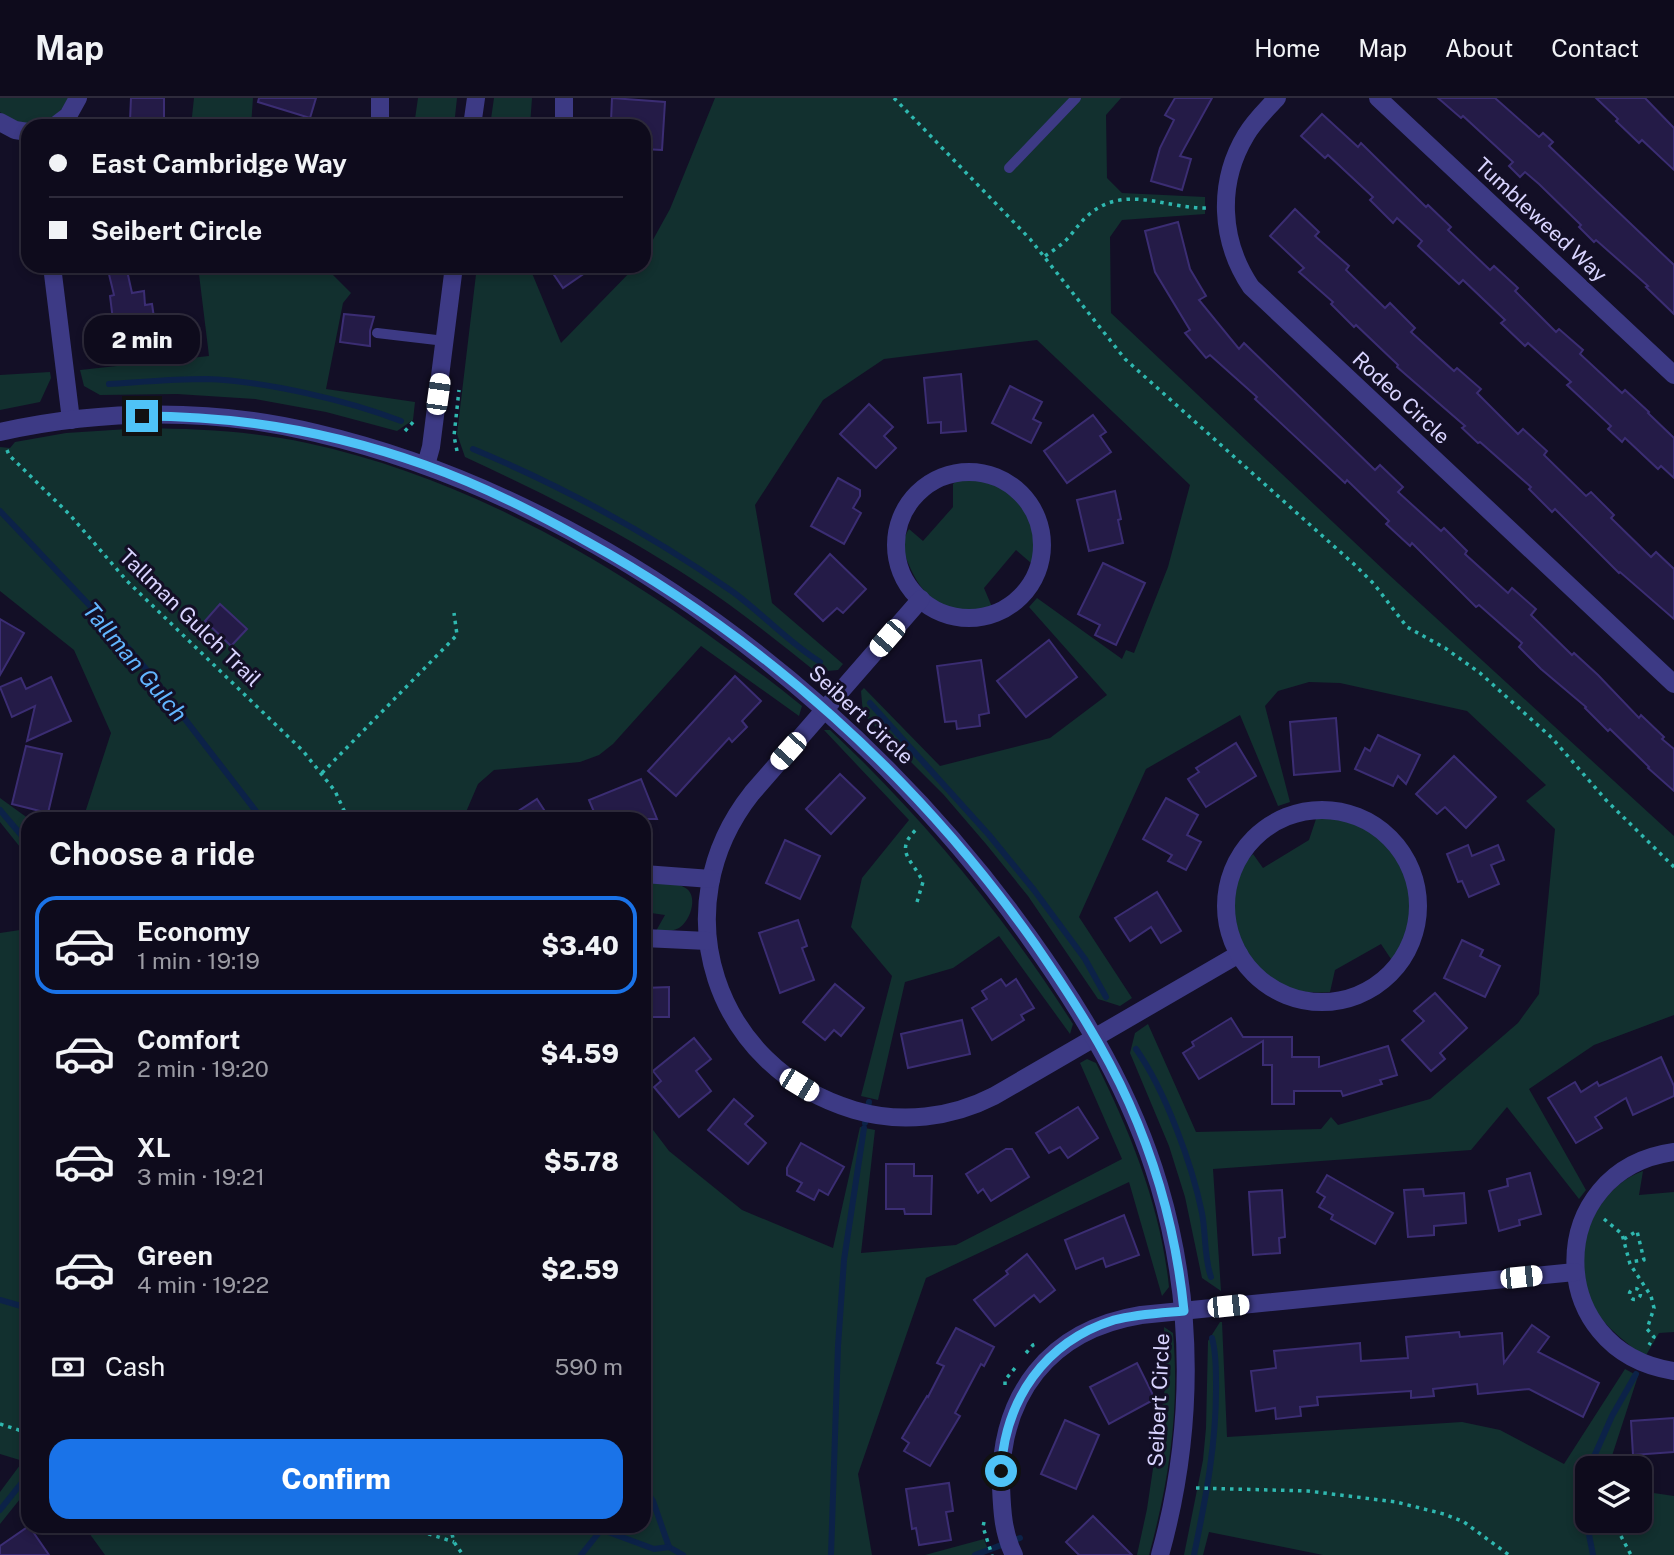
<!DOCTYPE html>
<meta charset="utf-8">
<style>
:root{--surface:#0e0b1c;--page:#171425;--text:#f1f3f6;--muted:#9b9ba3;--line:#2e2b3b;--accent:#1a73e8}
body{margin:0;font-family:"Public Sans",sans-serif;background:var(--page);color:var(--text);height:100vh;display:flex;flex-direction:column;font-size:26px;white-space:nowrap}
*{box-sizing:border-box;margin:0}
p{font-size:23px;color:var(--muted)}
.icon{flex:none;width:38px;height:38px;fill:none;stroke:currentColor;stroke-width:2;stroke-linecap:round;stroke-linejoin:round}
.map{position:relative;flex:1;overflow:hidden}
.side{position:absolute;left:21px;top:714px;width:630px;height:721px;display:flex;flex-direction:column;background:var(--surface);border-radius:21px;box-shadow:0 4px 10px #0003,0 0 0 2px var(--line)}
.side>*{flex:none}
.hud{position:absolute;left:21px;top:21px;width:630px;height:154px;border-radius:21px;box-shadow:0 4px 10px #0003,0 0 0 2px var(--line);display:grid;align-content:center;height:154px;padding:0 28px;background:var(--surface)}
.controls{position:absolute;left:1575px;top:1358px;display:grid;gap:14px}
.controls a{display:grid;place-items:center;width:77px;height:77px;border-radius:14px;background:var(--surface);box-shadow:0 4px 10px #0003,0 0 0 2px var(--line);font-size:35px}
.end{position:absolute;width:32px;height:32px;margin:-16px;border:9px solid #4fc3f7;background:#111;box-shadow:0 0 0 4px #111}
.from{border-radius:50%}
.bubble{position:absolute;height:49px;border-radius:21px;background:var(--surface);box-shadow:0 4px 10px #0003,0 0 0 2px var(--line);font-size:23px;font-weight:800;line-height:49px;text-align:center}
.car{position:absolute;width:21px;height:42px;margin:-21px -10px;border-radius:9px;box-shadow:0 0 5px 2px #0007;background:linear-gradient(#fff 24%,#345 0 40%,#fff 0 76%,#345 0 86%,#fff 0)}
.hud b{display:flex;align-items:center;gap:24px;height:66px;font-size:26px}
.hud b+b{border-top:2px solid var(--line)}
.hud i{width:18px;height:18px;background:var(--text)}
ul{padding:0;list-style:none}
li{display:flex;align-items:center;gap:21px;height:98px;margin:0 14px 10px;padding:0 14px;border:4px solid transparent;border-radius:21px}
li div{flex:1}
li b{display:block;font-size:26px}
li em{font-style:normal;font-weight:800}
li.selected{border-color:var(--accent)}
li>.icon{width:63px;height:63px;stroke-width:1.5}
h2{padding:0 28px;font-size:32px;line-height:84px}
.pay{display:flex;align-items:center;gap:18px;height:77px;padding:0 28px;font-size:26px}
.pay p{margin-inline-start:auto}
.button{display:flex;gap:14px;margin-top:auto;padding:14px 28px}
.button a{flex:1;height:80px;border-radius:21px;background:var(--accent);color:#fff;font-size:28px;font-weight:800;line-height:80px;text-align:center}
header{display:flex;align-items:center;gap:42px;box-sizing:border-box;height:98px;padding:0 35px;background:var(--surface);border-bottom:2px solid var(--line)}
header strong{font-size:33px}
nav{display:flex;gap:38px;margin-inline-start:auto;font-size:24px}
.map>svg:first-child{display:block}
.green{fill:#12302f}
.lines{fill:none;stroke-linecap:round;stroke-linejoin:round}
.stream{stroke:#0c2248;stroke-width:6}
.building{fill:#241b47;stroke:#3b2d73;stroke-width:2}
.path{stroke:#2fb8b0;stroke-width:3.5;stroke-dasharray:3.5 5;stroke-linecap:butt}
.service{stroke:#3d3a85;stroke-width:10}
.minor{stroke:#3d3a85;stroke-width:18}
.tertiary{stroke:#3d3a85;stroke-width:18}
.route{stroke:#4fc3f7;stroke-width:9}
.labels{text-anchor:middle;stroke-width:6;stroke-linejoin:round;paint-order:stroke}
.street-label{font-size:21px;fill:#d9d4ff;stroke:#130f26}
.water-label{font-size:23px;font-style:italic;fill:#62b6ff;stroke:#130f26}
</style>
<header>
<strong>Map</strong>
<nav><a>Home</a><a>Map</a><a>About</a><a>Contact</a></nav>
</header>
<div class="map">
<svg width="1674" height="1457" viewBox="0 0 1674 1457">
<rect width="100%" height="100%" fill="#130f26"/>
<!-- green -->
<g class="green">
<path d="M0 0H70C55 26 24 37 0 14Z"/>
<path d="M194 0H253L251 28H191Z"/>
<path d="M418 0H457L454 28H414Z"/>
<path d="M494 0H532L530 28H490Z"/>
<path d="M715 0H1121L1106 17 1107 80 1122 95 1205 99V116L1122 122 1110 139 1111 215 1387 475 1674 738V917L1594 947 1529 991 1586 1092 1579 1101 1507 1009 1471 1052 1213 1071 1221 1193 1202 1180 1185 1099 1169 1048 1130 955 1135 935 1148 926 1196 1034 1321 1031 1331 1019 1338 1027 1430 1001 1518 925 1539 896 1555 731 1526 703 1546 687 1467 613 1340 585 1309 584 1278 593 1265 608 1290 704 1278 708 1240 617 1146 671 1079 819 1132 900 1120 908 1098 901 1028 798 986 746 943 696 863 616 861 593 864 590 940 668 1050 640 1107 597 1029 509 1037 500 1122 561 1126 552 1134 555 1168 469 1190 387 1037 242 884 261 823 302 755 407 772 505 843 566 838 572 816 574C776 542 735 509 692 481 619 433 543 395 465 359L457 336 477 168H529L561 245 636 168H644V158L670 111Z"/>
<path d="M198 168H324L351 195 343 205 326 291 415 304 413 322 397 333 326 314 255 301 177 296 100 297 84 288 80 272 209 258Z"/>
<path d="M50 274 51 280 40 304 0 312V277Z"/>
<path d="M144 330C198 331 253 333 307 345 492 385 656 491 802 608L799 618 701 548 613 646 599 657 580 664 494 672 478 686 463 721H83L111 635 74 552 0 493V349L10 350 15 344 66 335Z"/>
<path d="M957 382C969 382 983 382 995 387 1023 399 1046 436 1031 465L1016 452 984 490 992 509C951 521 925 505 909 467 903 455 901 442 909 431L923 443 953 409V386Z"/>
<path d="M824 632H830C924 720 1004 818 1073 926L1070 936 999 838 953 870 905 884 878 1002 861 998 892 878 851 829 862 780 909 722Z"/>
<path d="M0 700 29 721 28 759 0 724Z"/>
<path d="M1320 719C1339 721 1357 724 1373 734 1385 743 1399 760 1404 773 1413 798 1414 843 1391 861L1381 846 1335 872 1330 894C1318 895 1304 895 1292 891 1250 877 1227 831 1236 790 1239 777 1243 765 1253 756L1263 770 1309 742 1316 721Z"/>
<path d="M653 784C664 785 678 784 687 791 698 800 690 823 679 830 672 834 664 833 656 833L665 817 644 814V801Z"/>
<path d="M28 825V1391L0 1426V1394L23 1363 0 1356V835L20 832Z"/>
<path d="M1087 961 1096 965C1131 1035 1161 1110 1169 1189L1162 1198 1129 1084 926 1180 858 1376 872 1457H105L84 1428H644V1020L669 1053 742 1112 833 1150 860 1029 875 1032 861 1155 956 1147 1122 1061 1080 965Z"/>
<path d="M1643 1073 1639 1097 1674 1094V1234L1659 1235 1645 1259C1622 1241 1597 1224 1587 1195 1571 1150 1597 1089 1643 1073Z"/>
<path d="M1220 1224H1222L1227 1339 1462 1324 1500 1332 1564 1366 1625 1271 1638 1278 1608 1370H1587V1423H1640V1393L1674 1398V1457H1323L1209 1434 1203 1457H1184L1203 1362 1206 1330 1208 1243Z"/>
<path d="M1164 1229 1173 1235C1180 1310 1169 1384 1149 1457H1137L1147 1411 1166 1283Z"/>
<path d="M984 1441 989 1454 983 1457H925Z"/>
</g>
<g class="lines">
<!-- stream -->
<g class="stream">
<path d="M109 286C141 284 174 281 206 281 265 283 346 302 401 323"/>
<path d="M473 351C567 390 650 436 733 494 763 516 789 545 820 564"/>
<path d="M0 413 112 531 151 577 262 721"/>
<path d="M870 605 989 737 1034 792 1085 861 1106 899"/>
<path d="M0 712 28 745"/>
<path d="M1136 951C1165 992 1192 1066 1202 1115 1206 1136 1204 1160 1211 1179"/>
<path d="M865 1025 869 1004"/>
<path d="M0 1202 28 1210"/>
<path d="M1589 1370 1612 1318 1636 1276"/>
<path d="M1587 1374 1583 1406 1593 1457"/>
<path d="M644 1390 653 1403 669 1449 683 1457"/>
<path d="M0 1412 28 1377"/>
<path d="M592 1428 654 1451 669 1449"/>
<path d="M581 1457 601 1432"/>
<path d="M831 1457 838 1248 844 1162 864 1030"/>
<path d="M975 1457 1020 1440"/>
<path d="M1194 1457C1206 1399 1217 1343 1216 1283 1216 1269 1216 1254 1212 1240"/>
</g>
</g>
<!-- building -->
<g class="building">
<path d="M131 0H164V23H130Z"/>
<path d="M259 0H316L310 20 258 4Z"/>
<path d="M612 0 665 4 662 52 644 51V28H630V24L611 23Z"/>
<path d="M1175 0H1212L1180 58 1191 61 1182 92 1151 83 1160 50 1174 22 1165 17Z"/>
<path d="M1438 0H1495L1539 39 1543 35 1553 44 1549 48 1674 167V216L1646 189 1648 188 1596 142 1594 144 1579 129 1581 127 1539 86 1525 74 1520 79 1509 68 1513 64 1463 18 1461 20Z"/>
<path d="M1596 0H1645L1674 30V72L1642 42 1639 45 1616 23 1618 21Z"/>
<path d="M1322 16 1358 49 1361 45 1426 109 1428 107 1451 129 1448 132 1490 172 1494 168 1518 190 1515 193 1556 234 1559 231 1583 252 1580 256 1622 295 1625 292 1649 314 1648 315 1674 340V380L1661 368 1658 371 1625 340 1622 344 1608 331 1611 328 1567 287 1571 284 1528 245 1525 248 1501 225 1505 222 1463 182 1459 186 1418 148 1422 143 1397 120 1393 125 1370 102 1373 99 1328 57 1325 60 1301 38Z"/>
<path d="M1295 111 1319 134 1315 138 1349 168 1346 172 1385 210 1390 205 1415 230 1411 234 1454 273 1457 270 1481 291 1477 295 1518 336 1523 331 1547 353 1544 357 1586 398 1591 394 1614 417 1611 420 1651 459 1656 454 1674 471V521L1620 474 1619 475 1555 411 1552 414 1529 391 1531 389 1480 344 1478 345 1462 330 1465 328 1397 269 1398 267 1356 227 1354 229 1331 206 1333 204 1299 174 1304 170 1270 138Z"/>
<path d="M1178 124 1190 171 1206 198 1199 202 1239 251 1244 245 1375 372 1380 367 1403 389 1398 394 1441 433 1444 430 1467 453 1465 456 1508 495 1512 490 1536 511 1531 517 1572 557 1574 555 1598 577 1639 620 1641 617 1664 639 1662 641 1674 651V693L1648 670 1649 669 1610 631 1608 633 1585 610 1586 609 1541 571 1519 549 1522 545 1479 507 1476 509 1412 445 1410 448 1386 426 1389 423 1347 382 1345 385 1255 301 1257 299 1210 257 1206 260 1185 235 1190 232 1155 174 1145 133Z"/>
<path d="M107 168H126L132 195 144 193 145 207 152 206 157 240 116 246 110 198 114 197Z"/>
<path d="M548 168H595L563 190Z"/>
<path d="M344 216 374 219 370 233V248L340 244Z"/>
<path d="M961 276 966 333 941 335V324L928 325 924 280Z"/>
<path d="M1010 288 1042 304 1033 321 1041 325 1031 345 992 325Z"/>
<path d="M869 306 893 329 884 338 896 350 876 370 840 336Z"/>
<path d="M1093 317 1106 334 1100 338 1111 354 1067 385 1044 353Z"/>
<path d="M838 380 860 392V398L853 410 861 415 844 446 811 428Z"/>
<path d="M1115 393 1121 421 1118 422 1123 445 1089 453 1077 402Z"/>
<path d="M830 456 866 491 843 515 837 510 823 523 795 496Z"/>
<path d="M1103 465 1145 485 1116 547 1095 537 1100 527 1078 516Z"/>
<path d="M220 506 247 531 231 548 205 523Z"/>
<path d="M0 521 24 535 0 577Z"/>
<path d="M1049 542 1077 579 1026 619 997 583Z"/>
<path d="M981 562 989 615 979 617 980 628 957 631 956 623 945 624 937 568Z"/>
<path d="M735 578 761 603 742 623 747 629 732 644 729 640 676 698 648 673Z"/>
<path d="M51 579 71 623 27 643 35 608 12 619 0 589 21 580 26 591Z"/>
<path d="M1336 620 1340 673 1294 677 1290 624Z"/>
<path d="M1378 637 1420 657 1406 686 1398 678 1393 688 1355 671 1365 650 1370 653Z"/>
<path d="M1236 645 1256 678 1206 709 1188 681 1199 674 1196 670Z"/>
<path d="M26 648 62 656 48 715 12 706Z"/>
<path d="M1454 658 1496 699 1466 730 1445 709 1437 716 1416 696Z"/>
<path d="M840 676 865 700 831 736 806 711Z"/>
<path d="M641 681 657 721H597L589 702Z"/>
<path d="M1166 700 1198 717 1187 737 1201 744 1186 772 1168 763 1172 757 1143 741Z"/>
<path d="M537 701 550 721H506Z"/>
<path d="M785 742 820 758 800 801 766 785Z"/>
<path d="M1468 747 1472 758 1498 747 1504 762 1491 767 1499 786 1469 799 1462 783 1458 784 1447 756Z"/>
<path d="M1157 794 1181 833 1161 845 1151 829 1130 843 1115 820Z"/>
<path d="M798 822 807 848 802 850 814 882 780 895 759 835Z"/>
<path d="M1462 842 1483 852 1480 858 1500 868 1485 899 1444 880Z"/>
<path d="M1001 881 1006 888 1016 881 1034 910 1021 917 1024 922 992 942 972 910 987 901 982 893Z"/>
<path d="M835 886 864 910 841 938 834 932 825 942 803 924Z"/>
<path d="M669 889V919H644V890Z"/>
<path d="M1435 895 1467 930 1440 955 1445 961 1431 973 1402 942 1424 923 1414 913Z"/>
<path d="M1231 920 1243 939H1292V959H1319V969L1388 948 1397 977 1380 982 1382 986 1343 998 1341 993H1294V1006H1272V967H1263V943L1199 981 1183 955 1194 948 1192 944Z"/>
<path d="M962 922 970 956 908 970 901 936Z"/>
<path d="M694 940 711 961 696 973 711 993 679 1019 654 989 661 983 653 973Z"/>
<path d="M1661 959 1674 988V998L1633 1017 1626 1000 1595 1019 1602 1030 1576 1045 1548 1000 1575 984 1581 994 1597 984 1599 988Z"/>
<path d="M734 1001 753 1018 745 1026 766 1045 748 1066 708 1032Z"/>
<path d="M1078 1009 1098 1040 1068 1060 1060 1049 1049 1055 1036 1035Z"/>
<path d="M801 1045 844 1069 828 1097 819 1092 814 1102 797 1093 802 1085 787 1077V1070Z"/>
<path d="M1006 1051H1012L1029 1079 991 1103 983 1091 978 1095 966 1076Z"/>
<path d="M886 1066H914V1078H932L931 1116H905L904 1111H886Z"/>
<path d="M1530 1075 1541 1116 1519 1122 1520 1127 1499 1133 1489 1093 1508 1088 1507 1081Z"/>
<path d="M1327 1077 1393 1115 1375 1146 1331 1121 1333 1117 1319 1109 1325 1099 1317 1094Z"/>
<path d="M1423 1091 1424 1098 1464 1095 1466 1125 1434 1128V1137L1408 1139 1404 1092Z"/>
<path d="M1282 1092 1285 1139 1279 1140 1280 1155 1253 1157 1249 1094Z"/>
<path d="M1124 1117 1139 1157 1106 1169 1103 1160 1076 1171 1065 1142Z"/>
<path d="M1027 1156 1055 1192 1040 1204 1034 1197 995 1228 974 1202 1008 1176 1006 1173Z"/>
<path d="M1532 1227 1549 1239 1538 1254 1599 1285 1583 1319 1529 1291 1478 1296 1477 1286 1433 1291 1434 1298 1411 1300V1293L1317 1299 1318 1307 1300 1309 1301 1318 1276 1321 1275 1310 1256 1313 1251 1273 1276 1270 1274 1253 1360 1245 1361 1263 1408 1260 1406 1239 1459 1234 1460 1239 1502 1235 1504 1265Z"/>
<path d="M956 1230 994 1249 984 1268 981 1266 955 1315 960 1318 930 1368 904 1353 909 1345 902 1340 927 1298 928 1299 944 1268 937 1265Z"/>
<path d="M1137 1265 1155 1301 1109 1326 1090 1289Z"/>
<path d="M1674 1320V1354L1633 1357 1631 1323Z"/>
<path d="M1065 1322 1099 1337 1076 1391 1041 1376Z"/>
<path d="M949 1385 953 1413 946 1414 951 1442 919 1447 916 1430 912 1431 906 1391Z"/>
<path d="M1093 1418 1132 1457H1079L1066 1444Z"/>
<path d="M29 1428 49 1457H0V1448Z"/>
</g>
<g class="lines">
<!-- path -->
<g class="path">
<path d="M894 0 1030 141 1125 261 1356 468 1374 486 1407 529 1445 550 1480 575 1552 640 1606 702 1674 769"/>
<path d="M1045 158C1054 152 1063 146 1070 138 1077 129 1083 121 1092 114 1128 87 1167 111 1207 110"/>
<path d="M405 333 415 322"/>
<path d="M7 352 9 357 70 417 127 483 303 653 335 693 348 721"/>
<path d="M457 353 454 338 459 292"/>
<path d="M322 675 457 537 454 515"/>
<path d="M917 804 923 784C913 762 892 753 918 730"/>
<path d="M1604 1121 1622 1136 1630 1166 1651 1198 1654 1210 1647 1231 1654 1239 1649 1247"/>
<path d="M1624 1141 1637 1133 1644 1162 1630 1164"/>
<circle cx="1635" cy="1196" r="5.5"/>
<path d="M1026 1255 1033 1247 1039 1245"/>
<path d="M1005 1287V1282L1015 1270"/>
<path d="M0 1326 28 1335"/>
<path d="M1593 1363 1594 1370"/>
<path d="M1196 1390 1308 1393 1396 1404 1444 1416 1464 1424 1509 1457"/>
<path d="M1613 1423 1631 1457"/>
<path d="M984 1424 983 1429 992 1457"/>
<path d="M404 1428 454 1444"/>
<path d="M450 1428 454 1444 463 1457"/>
</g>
<!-- service -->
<g class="service">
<path d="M1009 70 1076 0"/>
<path d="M377 235 445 243"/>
</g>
<!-- minor -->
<g class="minor">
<path d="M1277 0C1266 12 1254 23 1246 37 1217 85 1220 143 1251 189L1674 586"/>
<path d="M1378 0 1674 277"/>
<path d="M0 24 15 32 28 34"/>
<path d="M55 28 68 18 78 0"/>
<path d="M380 28V0"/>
<path d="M472 28 476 0"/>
<path d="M564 28V0"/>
<path d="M52 168 71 322"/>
<path d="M426 367 431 349 454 168"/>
<circle cx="969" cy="447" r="73"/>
<path d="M921 501 752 695C661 810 714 970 854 1012 901 1026 951 1020 994 998L1239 856"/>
<circle cx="1322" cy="808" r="96"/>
<path d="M644 776 711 781"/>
<path d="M644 840 707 843"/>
<path d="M1674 1054C1543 1072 1542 1253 1674 1273"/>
<path d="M1014 1457C1003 1435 1002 1413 1001 1388 1000 1297 1049 1232 1141 1217L1575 1174"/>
</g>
<!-- tertiary -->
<path class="tertiary" d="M0 334C102 311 214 310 316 335 597 401 864 606 1029 839 1084 916 1132 996 1159 1087 1195 1208 1194 1335 1160 1457"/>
</g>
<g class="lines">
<!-- route -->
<path class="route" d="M142 318C240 318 333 334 425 367 481 387 535 414 586 443 764 541 918 680 1035 846 1070 897 1104 949 1129 1005 1158 1070 1177 1142 1184 1213 1161 1215 1137 1216 1114 1222 1044 1244 1005 1302 1001 1373"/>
</g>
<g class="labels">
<!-- street labels -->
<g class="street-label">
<text transform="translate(1541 122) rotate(43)" y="7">Tumbleweed Way</text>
<text transform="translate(1401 300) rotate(43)" y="7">Rodeo Circle</text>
<text transform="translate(190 520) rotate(44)" y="7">Tallman Gulch Trail</text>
<text transform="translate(861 617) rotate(43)" y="7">Seibert Circle</text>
<text transform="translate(1159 1302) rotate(-87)" y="7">Seibert Circle</text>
</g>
<!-- water labels -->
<g class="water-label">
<text transform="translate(135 564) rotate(50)" y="8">Tallman Gulch</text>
</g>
</g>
</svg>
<div class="controls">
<a><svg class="icon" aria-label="layers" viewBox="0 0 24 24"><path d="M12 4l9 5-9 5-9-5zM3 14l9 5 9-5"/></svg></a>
</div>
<i class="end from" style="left:1001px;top:1373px"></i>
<i class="end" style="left:142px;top:318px"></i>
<div class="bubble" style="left:84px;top:217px;width:116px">2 min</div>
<i class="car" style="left:438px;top:296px;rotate:8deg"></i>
<i class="car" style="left:887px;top:540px;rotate:221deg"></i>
<i class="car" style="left:788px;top:653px;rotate:222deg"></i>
<i class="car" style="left:799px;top:987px;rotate:121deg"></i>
<i class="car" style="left:1521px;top:1179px;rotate:84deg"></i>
<i class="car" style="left:1228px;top:1208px;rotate:84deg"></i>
<div class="hud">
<b><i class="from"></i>East Cambridge Way</b>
<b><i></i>Seibert Circle</b>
</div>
<section class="side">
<h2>Choose a ride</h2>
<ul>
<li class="selected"><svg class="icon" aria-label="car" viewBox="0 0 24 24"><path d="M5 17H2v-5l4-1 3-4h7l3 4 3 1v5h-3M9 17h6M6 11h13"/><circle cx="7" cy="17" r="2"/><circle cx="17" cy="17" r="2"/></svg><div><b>Economy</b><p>1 min · 19:19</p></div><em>$3.40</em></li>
<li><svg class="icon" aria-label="car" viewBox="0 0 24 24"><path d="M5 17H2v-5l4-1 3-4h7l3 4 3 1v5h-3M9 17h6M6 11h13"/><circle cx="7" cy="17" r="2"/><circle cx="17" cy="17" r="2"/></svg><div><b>Comfort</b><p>2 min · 19:20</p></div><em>$4.59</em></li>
<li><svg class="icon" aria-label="car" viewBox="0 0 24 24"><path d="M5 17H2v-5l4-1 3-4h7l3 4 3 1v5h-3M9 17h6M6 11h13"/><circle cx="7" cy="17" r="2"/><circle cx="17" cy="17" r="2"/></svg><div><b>XL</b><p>3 min · 19:21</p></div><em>$5.78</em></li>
<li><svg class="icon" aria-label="car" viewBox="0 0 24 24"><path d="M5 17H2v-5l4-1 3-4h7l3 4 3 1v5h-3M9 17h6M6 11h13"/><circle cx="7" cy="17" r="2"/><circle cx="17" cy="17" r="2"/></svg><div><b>Green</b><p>4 min · 19:22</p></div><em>$2.59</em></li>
</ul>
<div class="pay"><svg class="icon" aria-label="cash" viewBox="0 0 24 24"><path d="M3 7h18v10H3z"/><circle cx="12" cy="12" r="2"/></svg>Cash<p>590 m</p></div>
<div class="button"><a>Confirm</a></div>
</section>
</div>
